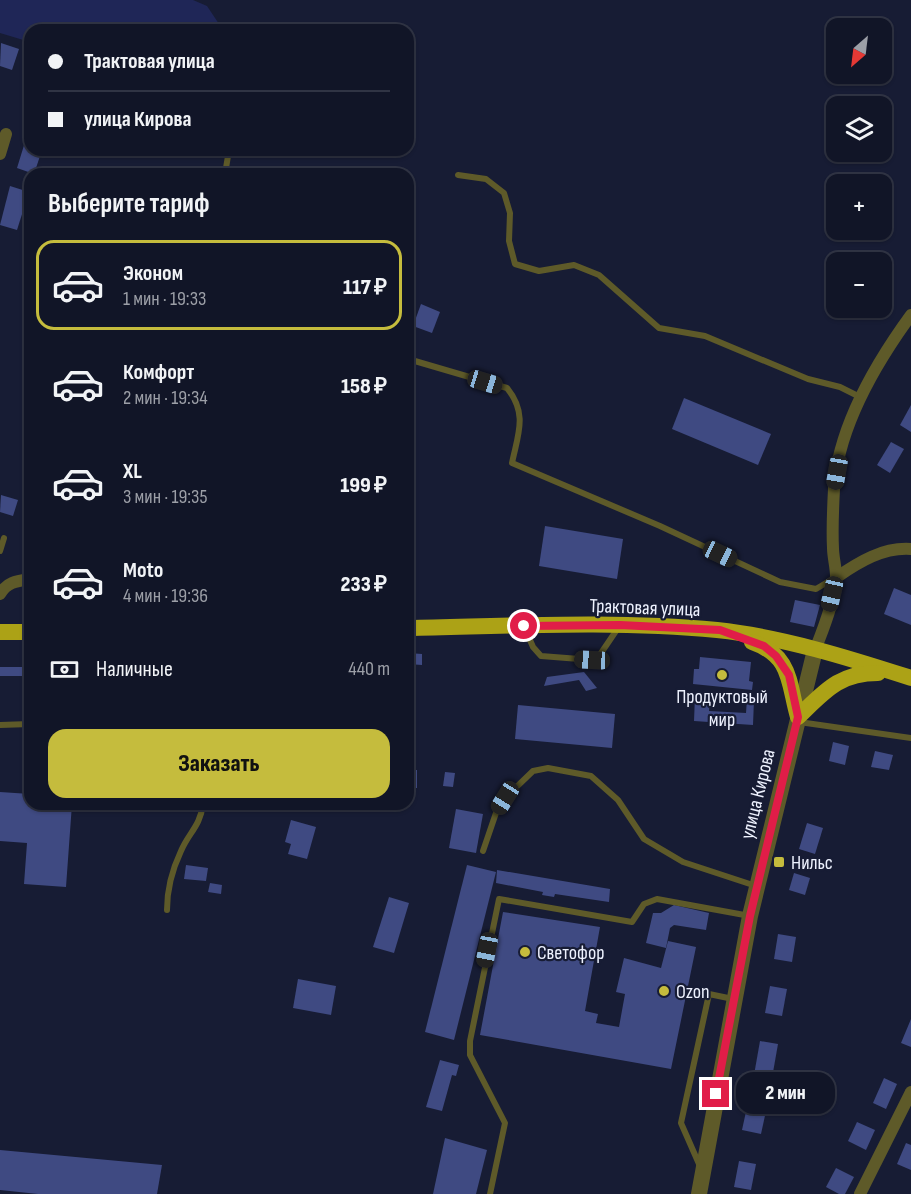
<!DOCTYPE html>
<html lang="ru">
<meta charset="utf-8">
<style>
:root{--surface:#111527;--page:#1a1e2f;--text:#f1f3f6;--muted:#9c9fa7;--line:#303444;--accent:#c5bc3d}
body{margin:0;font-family:"Sofia Sans Condensed",sans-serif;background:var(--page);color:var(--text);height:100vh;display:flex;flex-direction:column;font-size:22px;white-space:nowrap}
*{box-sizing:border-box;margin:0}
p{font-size:20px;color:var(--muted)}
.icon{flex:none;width:33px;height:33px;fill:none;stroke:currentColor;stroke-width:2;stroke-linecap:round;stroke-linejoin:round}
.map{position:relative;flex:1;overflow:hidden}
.sheet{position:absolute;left:24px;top:168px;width:390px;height:642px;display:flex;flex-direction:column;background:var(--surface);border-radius:18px;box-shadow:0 2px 4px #0004,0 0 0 2px var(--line)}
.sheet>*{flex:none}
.hud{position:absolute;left:24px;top:24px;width:390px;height:132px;border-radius:18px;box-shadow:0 2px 4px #0004,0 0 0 2px var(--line);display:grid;align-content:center;height:132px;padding:0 24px;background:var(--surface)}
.needle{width:39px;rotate:208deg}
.fabs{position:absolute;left:826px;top:18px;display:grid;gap:12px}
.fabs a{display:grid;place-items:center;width:66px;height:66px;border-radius:12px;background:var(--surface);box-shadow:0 2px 4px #0004,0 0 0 2px var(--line);font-size:30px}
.end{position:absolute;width:27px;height:27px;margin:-14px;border:8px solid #e11d48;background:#fff;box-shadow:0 0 0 3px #fff}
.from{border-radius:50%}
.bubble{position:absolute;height:42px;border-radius:18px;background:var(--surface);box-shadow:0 2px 4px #0004,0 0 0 2px var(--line);font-size:20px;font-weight:800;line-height:42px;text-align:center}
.car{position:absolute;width:18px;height:36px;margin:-18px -9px;border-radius:8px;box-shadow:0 0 4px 2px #0007;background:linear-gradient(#222 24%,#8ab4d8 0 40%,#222 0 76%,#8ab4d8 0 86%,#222 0)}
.hud b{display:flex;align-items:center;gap:21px;height:57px;font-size:22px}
.hud b+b{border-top:2px solid var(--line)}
.hud i{width:15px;height:15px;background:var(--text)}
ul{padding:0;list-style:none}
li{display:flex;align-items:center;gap:18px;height:90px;margin:0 12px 9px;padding:0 12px;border:3px solid transparent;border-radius:18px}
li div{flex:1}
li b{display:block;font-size:22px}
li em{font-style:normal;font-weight:800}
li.selected{border-color:var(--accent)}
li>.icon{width:54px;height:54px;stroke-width:1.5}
h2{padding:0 24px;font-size:27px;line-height:72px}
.pay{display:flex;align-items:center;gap:15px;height:66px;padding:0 24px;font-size:22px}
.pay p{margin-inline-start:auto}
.primary-button{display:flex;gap:12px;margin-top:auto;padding:12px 24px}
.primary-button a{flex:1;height:69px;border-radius:18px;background:var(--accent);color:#111;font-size:24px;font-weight:800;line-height:69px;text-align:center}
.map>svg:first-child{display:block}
.green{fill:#1f2657}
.building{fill:#3f4a82}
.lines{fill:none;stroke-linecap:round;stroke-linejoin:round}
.service{stroke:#5e5a29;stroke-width:6}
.minor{stroke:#5e5a29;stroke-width:12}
.tertiary{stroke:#5e5a29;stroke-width:16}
.trunk{stroke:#aca216;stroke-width:16}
.route{stroke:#e11d48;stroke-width:8}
.poi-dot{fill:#c5bc3d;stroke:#171c34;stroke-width:2}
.labels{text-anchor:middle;stroke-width:4.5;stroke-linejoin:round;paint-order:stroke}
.street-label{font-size:20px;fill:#edf1fe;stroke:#171c34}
.poi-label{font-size:20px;fill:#edf1fe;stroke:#171c34;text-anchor:start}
</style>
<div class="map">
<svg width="911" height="1194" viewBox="0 0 911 1194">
<rect width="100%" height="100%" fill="#171c34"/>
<!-- green -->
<path class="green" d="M0 0H193L207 6 223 30H30V42L0 33Z"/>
<!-- building -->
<g class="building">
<path d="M1 43 19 49 12 70 0 66Z"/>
<path d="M29 129 30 150H42L34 174 17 168Z"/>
<path d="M340 150H361L357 158Z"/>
<path d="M10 186 29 192 17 230 0 225Z"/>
<path d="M421 304 440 312 432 333 413 326Z"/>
<path d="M684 398 771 434 758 465 672 429Z"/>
<path d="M911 405V432L900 425Z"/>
<path d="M891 442 904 449 890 473 877 465Z"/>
<path d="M1 495 18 500 13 516 0 512Z"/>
<path d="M545 526 623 539 617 579 539 566Z"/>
<path d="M894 588 911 595V625L884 614Z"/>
<path d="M795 600 820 605 814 627 790 622Z"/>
<path d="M408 653 422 654V665L408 664Z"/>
<path d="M700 657 751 662 749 681 753 682 752 690 693 684 694 669H699Z"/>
<rect x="0" y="667" width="26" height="9"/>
<path d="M584 672 597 688 586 691 579 680 544 686 547 677Z"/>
<path d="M695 696 710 697 709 711 746 713 747 699 754 700 753 725 694 721Z"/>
<path d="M518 705 615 714 612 748 515 739Z"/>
<path d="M833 742 849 746 845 765 829 761Z"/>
<path d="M875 751 893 755 889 770 871 767Z"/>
<rect x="408" y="770" width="9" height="18"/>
<path d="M445 772 455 773 453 787 443 786Z"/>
<path d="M0 792 30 794V804H72L66 887 24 884 27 843 0 841Z"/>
<path d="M158 804H182L181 812 157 809Z"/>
<path d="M456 809 483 814 476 853 449 848Z"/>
<path d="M291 820 316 827 307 859 288 854 291 844 285 842Z"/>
<path d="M807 823 823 828 815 854 799 849Z"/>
<path d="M186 865 208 868 206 881 184 879Z"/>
<path d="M467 865 496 872 454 1040 425 1032Z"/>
<path d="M497 870 610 889 609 902 555 894 554 897 542 895 543 892 496 883Z"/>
<path d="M794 873 810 878 805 895 789 890Z"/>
<path d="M210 883 222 885 221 894 208 892Z"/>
<path d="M389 897 409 903 394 953 373 947Z"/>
<path d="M674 905 709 913 706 930 674 925 670 928 666 948 646 943 653 913H661Z"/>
<path d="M503 912 600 927 585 1011 598 1014 596 1023 619 1027 625 994 616 992 624 958 661 968 668 941 696 947 671 1069 480 1035Z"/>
<path d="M778 934 796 937 792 962 774 959Z"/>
<path d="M298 979 336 986 331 1015 293 1008Z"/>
<path d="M770 986 787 989 782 1016 765 1013Z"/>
<path d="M911 1019V1047L901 1043Z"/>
<path d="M760 1041 778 1044 772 1078 754 1075Z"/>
<path d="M440 1060 459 1065 456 1076 452 1075 442 1111 426 1107Z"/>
<path d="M884 1078 897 1084 886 1109 873 1103Z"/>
<path d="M747 1107 766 1111 761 1134 742 1130Z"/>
<path d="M857 1122 875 1130 866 1150 848 1141Z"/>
<path d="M445 1138 487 1150 476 1194H433Z"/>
<path d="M906 1143 911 1145V1170L897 1164Z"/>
<path d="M0 1150 162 1165 157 1194H38L0 1190Z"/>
<path d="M739 1161 756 1164 751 1190 734 1187Z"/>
<path d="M836 1168 854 1177 845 1194H839L826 1187Z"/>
</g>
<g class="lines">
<!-- service -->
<g class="service">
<path d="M225 174 229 150"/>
<path d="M458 175 486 179 504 193 510 213 509 241 515 264 539 271 574 265 599 275 659 328 705 336 808 379 840 387 860 397"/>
<path d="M408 359 507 388C528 414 518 434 512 463L660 526 780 582 816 589 836 577"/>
<path d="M0 551 4 538"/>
<path d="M524 626 533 647 541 656 592 660 597 659 618 628"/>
<path d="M799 722 911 738"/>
<path d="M0 725 30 724"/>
<path d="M483 851 497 810 505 798 533 771 548 768 591 776 618 800 644 839 683 862 756 886"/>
<path d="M167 910C167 890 172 870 181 851 189 832 200 827 203 804"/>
<path d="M699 1164 681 1123 709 994 733 999"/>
<path d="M490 1194 505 1123 470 1055V1041L499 899 632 922 644 904 657 899 750 916"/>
</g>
<!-- minor -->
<g class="minor">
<path d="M0 154 6 134"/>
<path d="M837 577C859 562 883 547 911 549"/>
<path d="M0 594C7 582 17 581 30 579"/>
<path d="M815 650C823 630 836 597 836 576 836 567 833 557 833 548 832 529 833 508 834 489 838 427 876 363 911 315"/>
<path d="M860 1194 911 1092"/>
</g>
<!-- tertiary -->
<path class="tertiary" d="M699 1194 750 916 815 650"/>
<!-- trunk -->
<g class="trunk">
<path d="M408 628C511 626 615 620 717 630 782 637 849 658 911 678"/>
<path d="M0 632H30"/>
<path d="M752 642C792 656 788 682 798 717 825 691 839 673 878 673"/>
</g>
</g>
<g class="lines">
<!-- route -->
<path class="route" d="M524 626 620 625 720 630 764 646 776 656 789 675 798 717 750 916 716 1094"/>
</g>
<!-- markers -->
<g class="poi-dot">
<circle cx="722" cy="675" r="6"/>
<rect x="773" y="856" width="12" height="12" rx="3"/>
<circle cx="525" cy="952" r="6"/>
<circle cx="664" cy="991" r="6"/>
</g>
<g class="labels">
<!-- street labels -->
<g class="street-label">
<text transform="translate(645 607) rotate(2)" y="7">Трактовая улица</text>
<text transform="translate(757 794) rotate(-76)" y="7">улица Кирова</text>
</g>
<!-- poi labels -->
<g class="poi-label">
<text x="722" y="703" text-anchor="middle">Продуктовый<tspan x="722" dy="23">мир</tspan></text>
<text x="791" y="869">Нильс</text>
<text x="537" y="959">Светофор</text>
<text x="676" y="998">Ozon</text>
</g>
</g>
</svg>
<div class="fabs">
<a><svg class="needle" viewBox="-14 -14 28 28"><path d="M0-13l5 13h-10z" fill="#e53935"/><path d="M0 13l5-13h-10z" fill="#9c9fa7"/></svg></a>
<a><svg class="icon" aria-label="layers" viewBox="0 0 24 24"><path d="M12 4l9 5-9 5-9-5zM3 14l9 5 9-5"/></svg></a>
<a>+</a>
<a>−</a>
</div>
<i class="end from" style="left:524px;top:626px"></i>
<i class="end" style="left:716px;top:1094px"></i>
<div class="bubble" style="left:736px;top:1072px;width:99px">2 мин</div>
<i class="car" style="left:485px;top:382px;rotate:107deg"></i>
<i class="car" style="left:837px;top:472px;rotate:190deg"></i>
<i class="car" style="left:720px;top:554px;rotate:115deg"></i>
<i class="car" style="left:832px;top:594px;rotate:193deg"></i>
<i class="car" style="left:592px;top:660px;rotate:273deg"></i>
<i class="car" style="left:505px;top:798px;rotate:212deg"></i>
<i class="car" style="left:487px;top:950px;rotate:191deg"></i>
<div class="hud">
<b><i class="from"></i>Трактовая улица</b>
<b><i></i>улица Кирова</b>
</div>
<section class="sheet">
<h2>Выберите тариф</h2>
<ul>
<li class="selected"><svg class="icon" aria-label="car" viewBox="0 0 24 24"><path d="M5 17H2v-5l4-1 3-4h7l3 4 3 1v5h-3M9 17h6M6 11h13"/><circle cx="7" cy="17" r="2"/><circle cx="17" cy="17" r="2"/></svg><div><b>Эконом</b><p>1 мин · 19:33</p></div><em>117 ₽</em></li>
<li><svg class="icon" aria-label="car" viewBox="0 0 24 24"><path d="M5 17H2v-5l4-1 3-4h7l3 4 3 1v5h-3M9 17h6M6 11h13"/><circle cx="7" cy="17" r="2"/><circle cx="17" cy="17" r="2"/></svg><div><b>Комфорт</b><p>2 мин · 19:34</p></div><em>158 ₽</em></li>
<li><svg class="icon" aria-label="car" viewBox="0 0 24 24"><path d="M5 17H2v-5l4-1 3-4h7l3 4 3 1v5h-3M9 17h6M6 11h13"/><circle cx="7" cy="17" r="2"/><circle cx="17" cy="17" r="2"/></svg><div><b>XL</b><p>3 мин · 19:35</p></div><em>199 ₽</em></li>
<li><svg class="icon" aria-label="car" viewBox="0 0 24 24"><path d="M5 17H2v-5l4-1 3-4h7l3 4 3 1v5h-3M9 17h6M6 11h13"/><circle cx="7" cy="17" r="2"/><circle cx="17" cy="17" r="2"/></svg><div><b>Moto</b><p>4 мин · 19:36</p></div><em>233 ₽</em></li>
</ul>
<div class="pay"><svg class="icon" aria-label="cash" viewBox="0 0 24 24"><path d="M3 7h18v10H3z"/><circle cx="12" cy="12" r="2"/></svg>Наличные<p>440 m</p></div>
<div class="primary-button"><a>Заказать</a></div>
</section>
</div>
